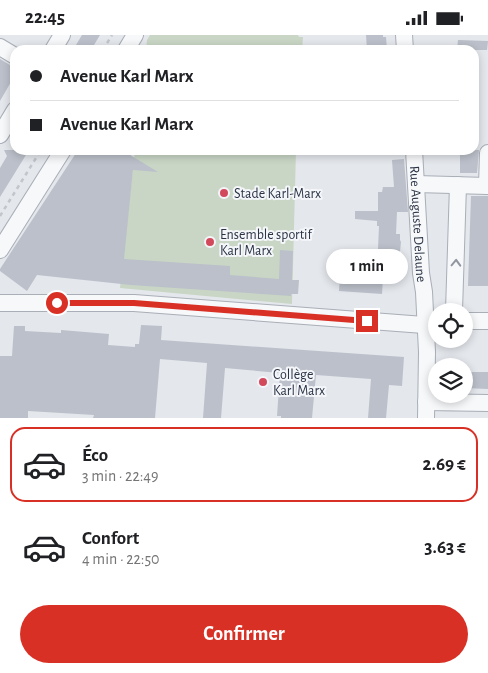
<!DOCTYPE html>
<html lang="fr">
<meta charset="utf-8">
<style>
:root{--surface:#fff;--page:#f6f6f6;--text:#202124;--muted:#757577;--line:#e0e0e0;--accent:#d93025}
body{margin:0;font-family:"Alegreya Sans",sans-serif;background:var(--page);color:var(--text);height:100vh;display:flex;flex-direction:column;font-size:19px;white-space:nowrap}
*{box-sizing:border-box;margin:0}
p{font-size:16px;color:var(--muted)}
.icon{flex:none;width:28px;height:28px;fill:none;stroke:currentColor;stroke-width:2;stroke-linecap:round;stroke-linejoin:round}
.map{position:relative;height:383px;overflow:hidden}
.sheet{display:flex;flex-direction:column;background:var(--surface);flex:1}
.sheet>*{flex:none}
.banner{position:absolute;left:10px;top:10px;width:469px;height:110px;border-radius:15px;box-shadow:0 2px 8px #0003;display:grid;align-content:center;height:110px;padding:0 20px;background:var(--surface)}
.fabs{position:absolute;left:428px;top:268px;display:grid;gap:10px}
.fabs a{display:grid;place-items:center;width:45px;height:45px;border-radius:50%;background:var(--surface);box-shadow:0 2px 8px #0003;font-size:25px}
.end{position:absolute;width:22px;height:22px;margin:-11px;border:6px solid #d93025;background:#fff;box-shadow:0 0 0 2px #fff}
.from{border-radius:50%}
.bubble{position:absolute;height:35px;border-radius:18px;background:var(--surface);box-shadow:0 2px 8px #0003;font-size:16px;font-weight:600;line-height:35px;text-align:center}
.banner b{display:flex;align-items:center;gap:18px;height:48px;font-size:19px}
.banner b+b{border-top:1px solid var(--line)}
.banner i{width:12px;height:12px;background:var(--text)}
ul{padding:9px 0 0;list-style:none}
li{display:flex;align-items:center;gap:15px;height:75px;margin:0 10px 8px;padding:0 10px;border:2px solid transparent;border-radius:15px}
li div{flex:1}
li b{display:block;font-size:19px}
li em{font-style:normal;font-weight:600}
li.on{border-color:var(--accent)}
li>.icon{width:45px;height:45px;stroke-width:1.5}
.button{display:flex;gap:10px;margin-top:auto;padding:10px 20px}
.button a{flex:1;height:58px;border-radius:30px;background:var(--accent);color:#fff;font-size:20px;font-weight:600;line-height:58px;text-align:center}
.status{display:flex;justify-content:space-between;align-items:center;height:35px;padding:0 25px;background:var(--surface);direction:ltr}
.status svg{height:14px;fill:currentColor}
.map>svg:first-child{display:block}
.park{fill:#c9d6c5}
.building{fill:#bbc0ca}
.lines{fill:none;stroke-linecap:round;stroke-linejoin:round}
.minor-casing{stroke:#a9aeb7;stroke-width:18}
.path{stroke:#c2c5cb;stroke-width:2.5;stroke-dasharray:4 4;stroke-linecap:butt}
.minor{stroke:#f7f8fa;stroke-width:16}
.oneway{stroke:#9196a0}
.route{stroke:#d93025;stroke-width:6}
.poi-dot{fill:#d1495b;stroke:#f4f6f9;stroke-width:2}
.labels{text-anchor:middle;stroke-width:4;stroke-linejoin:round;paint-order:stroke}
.poi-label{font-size:14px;fill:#2b3445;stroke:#f4f6f9;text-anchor:start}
.street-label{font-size:14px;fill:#2b3445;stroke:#f4f6f9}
</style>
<div class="status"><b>22:45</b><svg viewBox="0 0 49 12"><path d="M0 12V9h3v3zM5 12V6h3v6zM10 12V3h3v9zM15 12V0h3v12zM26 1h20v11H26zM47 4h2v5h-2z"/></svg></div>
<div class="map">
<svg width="488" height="383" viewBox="0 0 488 383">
<rect width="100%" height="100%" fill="#e4e7ec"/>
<!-- park -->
<g class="park">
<path d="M150 0H298L299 2H303L302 15H146L147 5Z"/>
<path d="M135 115H296L292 269 120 253Z"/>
</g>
<!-- building -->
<g class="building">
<path d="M82 0H100L91 15H73Z"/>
<path d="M366 0H383V2H386L387 15H367Z"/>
<path d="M458 5 488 6 487 15H457Z"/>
<path d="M0 24 15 33V40L0 66Z"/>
<path d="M4 115H29L0 162V133L7 121Z"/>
<path d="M78 115H122L158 137 133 135 124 224 230 231V240L279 244 280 215 293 216 292 245H299L298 259H291V261L131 250 37 240 27 256 0 236V234Z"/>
<path d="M460 115H479L477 138H460Z"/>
<path d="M404 124 408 177H397L396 199H400V205L401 207 398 237 382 236 383 214H378L379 191H377V186L355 184V176H378V157H382L383 152H394L392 125Z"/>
<path d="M471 161H488V251H468Z"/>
<path d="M340 239 383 242 382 259 339 256Z"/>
<path d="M141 290 162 291 161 305 404 322 402 351 389 350 386 383H368L371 344 316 340 312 383H281V381H277L280 338 225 333 221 383H203L207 328 160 324 155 383H93L94 380 28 376V383H0V321H12L14 291H25V296L61 298V295L109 299 108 310 135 312V309H139Z"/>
<path d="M464 337H488V354L464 353Z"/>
</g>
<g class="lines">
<defs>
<g id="minor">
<path d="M404 0 405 15"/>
<path d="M0 12 15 21"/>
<path d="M53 15 62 0"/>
<path d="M126 15 135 0"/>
<path d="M0 100 15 75"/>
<path id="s1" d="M414 115 421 238 424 257 427 317 426 383"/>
<path d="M416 149 488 151"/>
<path d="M487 151 488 118"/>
<path d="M0 215 63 115"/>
<path d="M0 268H134L424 290 436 288"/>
<path d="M454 276 458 150"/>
<path d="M464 286H488"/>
<path d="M426 367 488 368"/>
</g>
</defs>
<!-- minor casing -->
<use href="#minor" class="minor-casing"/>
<!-- path -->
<g class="path">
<path d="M103 15 112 0"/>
<path d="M0 181 41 115"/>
</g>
<!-- minor -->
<use href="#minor" class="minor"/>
</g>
<!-- one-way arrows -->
<defs><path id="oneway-chevron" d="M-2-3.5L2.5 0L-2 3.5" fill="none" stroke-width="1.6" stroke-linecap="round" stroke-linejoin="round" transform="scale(1.25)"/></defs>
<use class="oneway" href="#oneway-chevron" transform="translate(456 228) rotate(-88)"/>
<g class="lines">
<!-- route -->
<path class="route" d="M57 268H134L367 286"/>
</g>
<!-- markers -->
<g class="poi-dot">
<circle cx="224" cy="158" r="5"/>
<circle cx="210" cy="207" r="5"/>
<circle cx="263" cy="347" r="5"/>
</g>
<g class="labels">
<!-- poi labels -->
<g class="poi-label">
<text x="234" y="163">Stade Karl-Marx</text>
<text x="220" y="204">Ensemble sportif<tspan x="220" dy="16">Karl Marx</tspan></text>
<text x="273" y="344">Collège<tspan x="273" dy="16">Karl Marx</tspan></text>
</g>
<!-- street labels -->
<g class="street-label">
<text dy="5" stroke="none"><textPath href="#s1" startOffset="74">Rue Auguste Delaune</textPath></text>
</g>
</g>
</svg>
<div class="fabs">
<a><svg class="icon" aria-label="locate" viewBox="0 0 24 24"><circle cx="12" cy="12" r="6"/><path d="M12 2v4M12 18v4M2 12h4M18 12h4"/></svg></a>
<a><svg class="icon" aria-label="layers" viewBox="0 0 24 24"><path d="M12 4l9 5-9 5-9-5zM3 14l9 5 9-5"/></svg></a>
</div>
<i class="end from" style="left:57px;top:268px"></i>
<i class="end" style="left:367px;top:286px"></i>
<div class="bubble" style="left:326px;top:214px;width:82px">1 min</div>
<div class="banner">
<b><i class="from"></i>Avenue Karl Marx</b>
<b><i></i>Avenue Karl Marx</b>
</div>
</div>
<section class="sheet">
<ul>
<li class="on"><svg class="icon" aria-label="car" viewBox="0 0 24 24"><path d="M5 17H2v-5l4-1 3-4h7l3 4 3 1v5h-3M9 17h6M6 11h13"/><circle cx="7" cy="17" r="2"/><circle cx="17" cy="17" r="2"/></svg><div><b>Éco</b><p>3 min · 22:49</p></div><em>2.69 €</em></li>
<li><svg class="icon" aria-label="car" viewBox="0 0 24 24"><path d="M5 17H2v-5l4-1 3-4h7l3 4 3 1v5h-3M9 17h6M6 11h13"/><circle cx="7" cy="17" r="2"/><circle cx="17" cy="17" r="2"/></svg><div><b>Confort</b><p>4 min · 22:50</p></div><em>3.63 €</em></li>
</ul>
<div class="button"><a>Confirmer</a></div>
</section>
